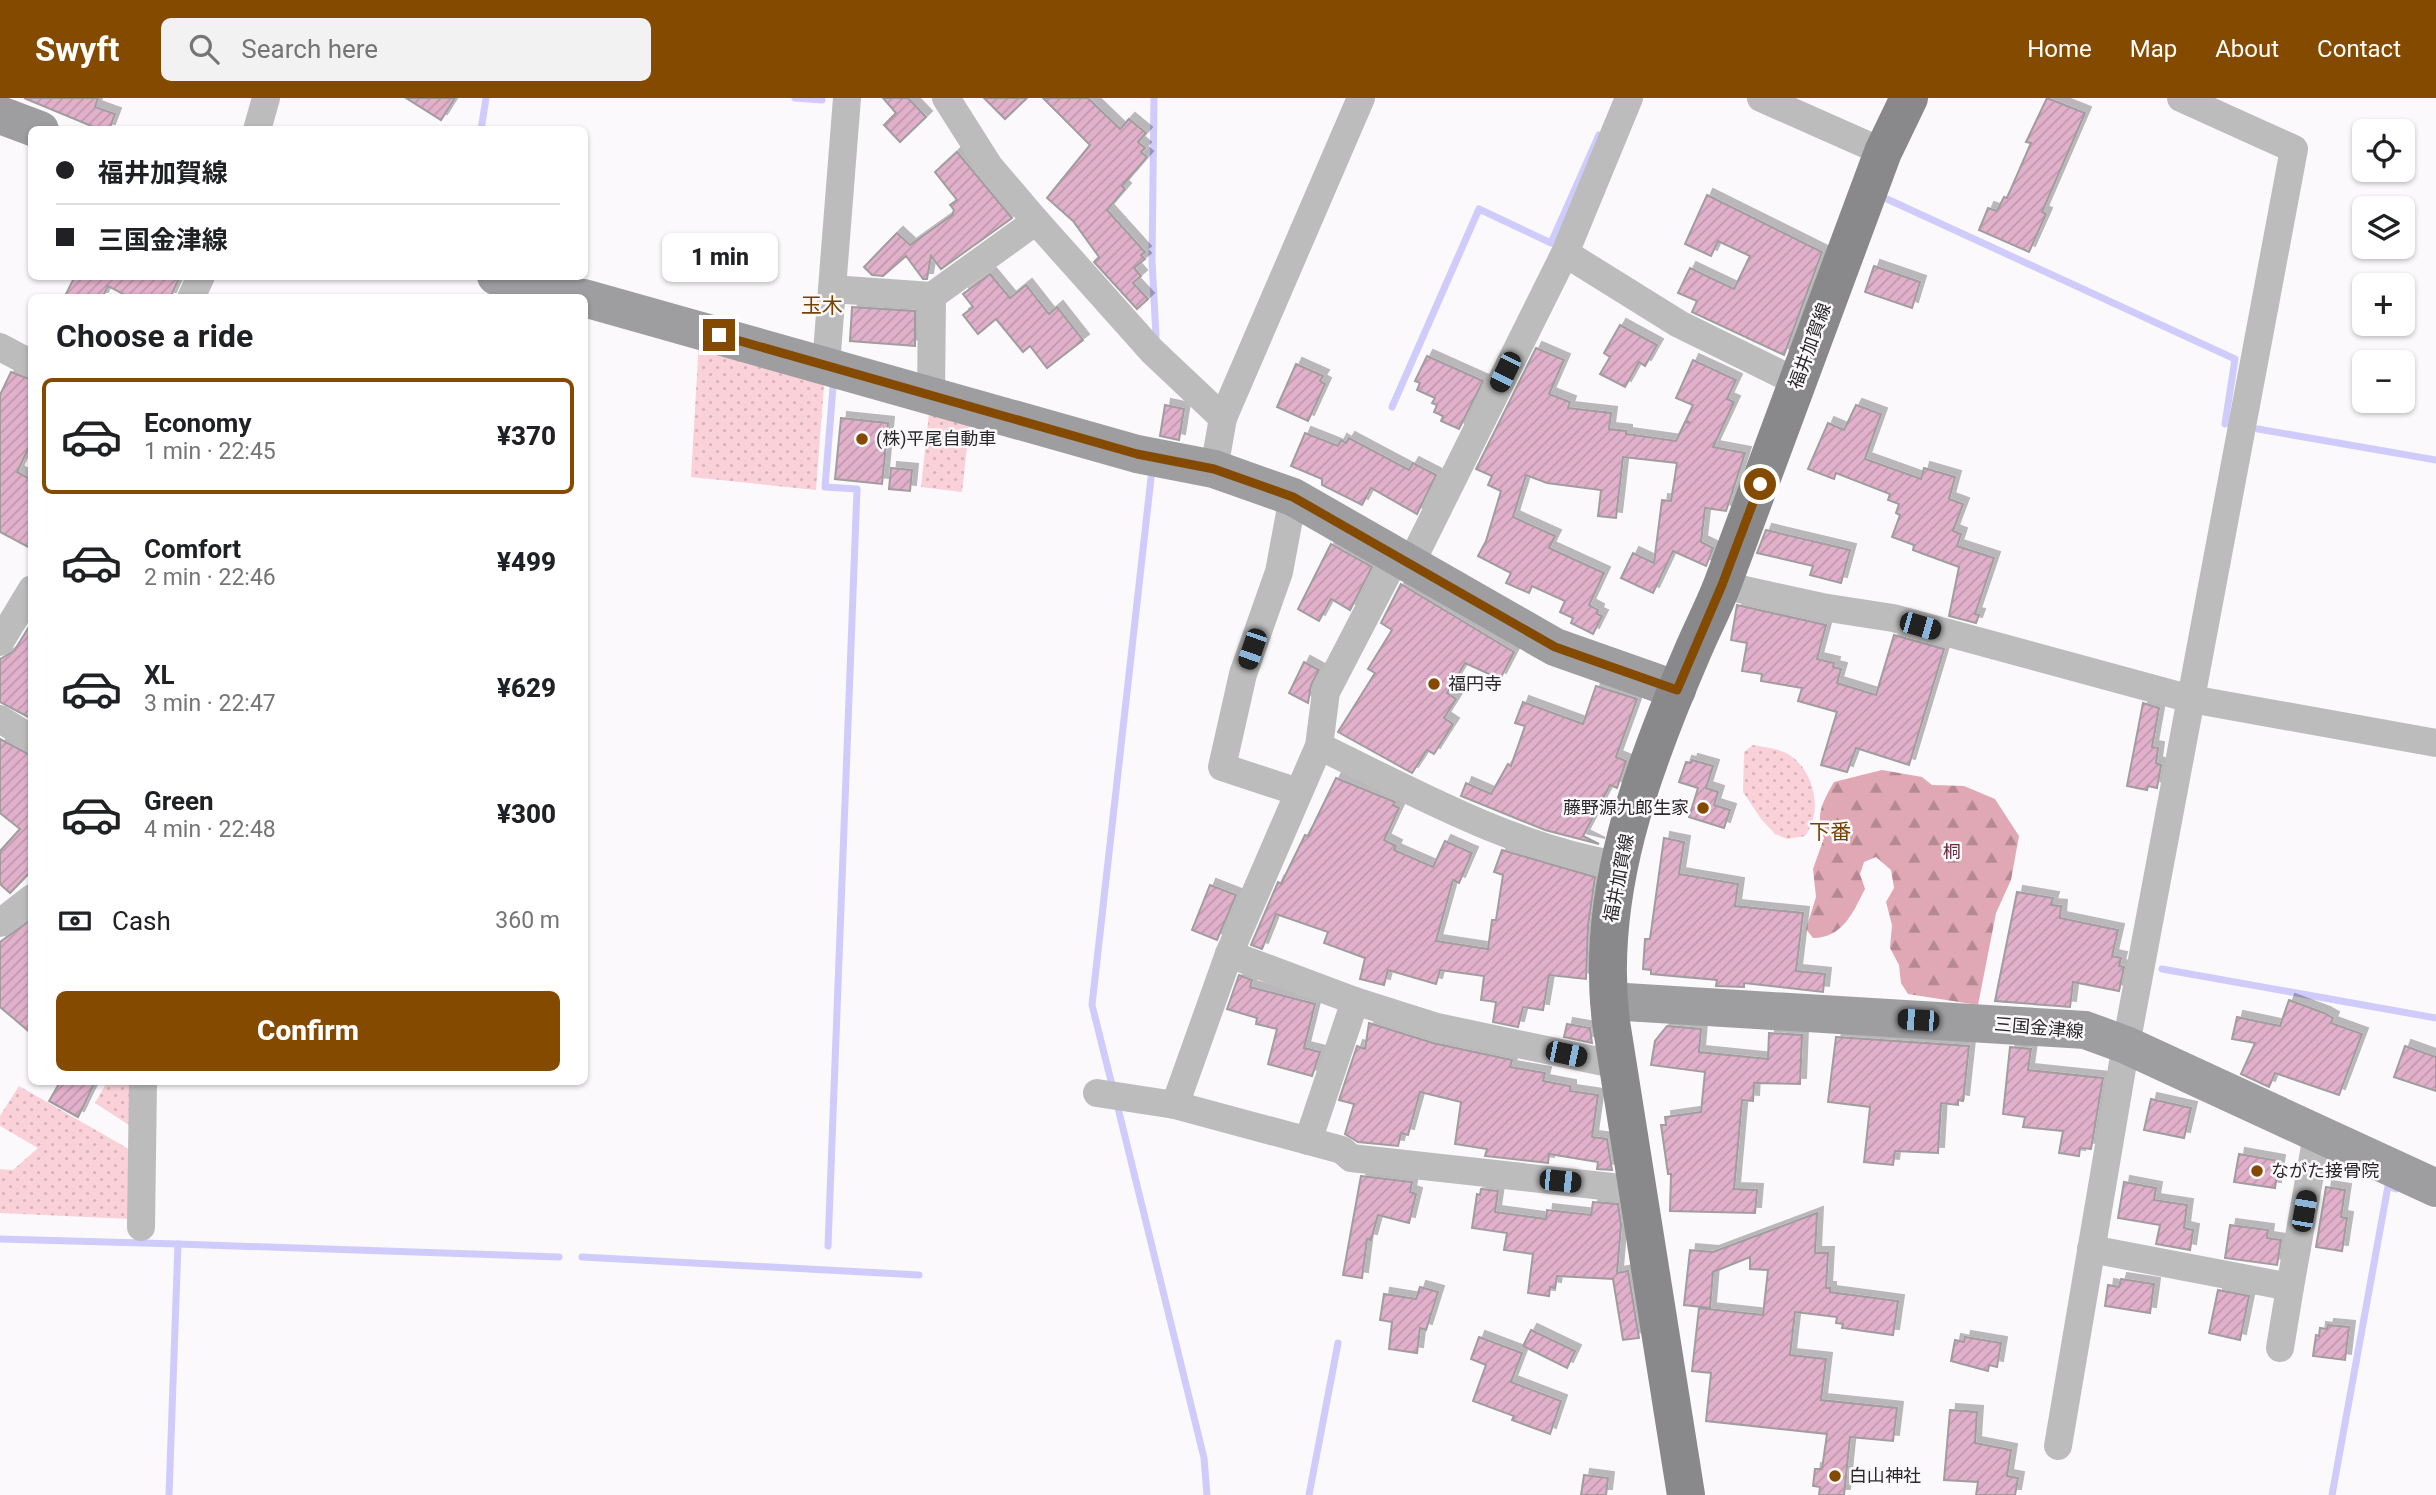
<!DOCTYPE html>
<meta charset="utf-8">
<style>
:root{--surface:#fff;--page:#f2f2f2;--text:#202124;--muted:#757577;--line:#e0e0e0;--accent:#844a00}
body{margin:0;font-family:Roboto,"Noto Sans JP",sans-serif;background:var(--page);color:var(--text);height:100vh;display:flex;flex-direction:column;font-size:26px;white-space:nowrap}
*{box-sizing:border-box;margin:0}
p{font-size:23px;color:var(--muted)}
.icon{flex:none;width:38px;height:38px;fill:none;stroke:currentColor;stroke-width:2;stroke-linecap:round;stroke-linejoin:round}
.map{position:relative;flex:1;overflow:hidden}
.side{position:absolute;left:28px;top:196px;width:560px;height:791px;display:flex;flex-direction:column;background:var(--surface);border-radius:10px;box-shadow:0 2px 5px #0004}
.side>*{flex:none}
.guide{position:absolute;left:28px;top:28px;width:560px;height:154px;border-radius:10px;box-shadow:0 2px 5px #0004;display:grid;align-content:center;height:154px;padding:0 28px;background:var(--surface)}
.buttons{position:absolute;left:2352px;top:21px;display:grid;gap:14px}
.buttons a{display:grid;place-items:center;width:63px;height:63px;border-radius:10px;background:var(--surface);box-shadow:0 2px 5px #0004;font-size:35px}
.end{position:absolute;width:32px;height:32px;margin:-16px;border:9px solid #844a00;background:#fff;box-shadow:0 0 0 4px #fff}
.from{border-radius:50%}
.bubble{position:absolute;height:49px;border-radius:10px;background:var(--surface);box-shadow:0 2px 5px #0004;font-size:23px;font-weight:800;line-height:49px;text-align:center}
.car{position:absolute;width:21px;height:42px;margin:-21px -10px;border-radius:9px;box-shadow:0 0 5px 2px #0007;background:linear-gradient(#222 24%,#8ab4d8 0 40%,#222 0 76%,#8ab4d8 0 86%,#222 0)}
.guide b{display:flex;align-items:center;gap:24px;height:66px;font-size:26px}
.guide b+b{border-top:2px solid var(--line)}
.guide i{width:18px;height:18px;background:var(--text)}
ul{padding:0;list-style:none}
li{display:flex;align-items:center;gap:21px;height:116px;margin:0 14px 10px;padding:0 14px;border:4px solid transparent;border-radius:10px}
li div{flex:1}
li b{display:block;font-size:26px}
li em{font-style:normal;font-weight:800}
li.selected{border-color:var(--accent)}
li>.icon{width:63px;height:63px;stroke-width:1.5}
h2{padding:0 28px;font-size:32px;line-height:84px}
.pay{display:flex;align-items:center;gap:18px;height:77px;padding:0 28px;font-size:26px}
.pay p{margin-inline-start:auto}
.button{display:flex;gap:14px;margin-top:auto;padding:14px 28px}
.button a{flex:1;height:80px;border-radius:10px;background:var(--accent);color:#fff;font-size:28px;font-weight:800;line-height:80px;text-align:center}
header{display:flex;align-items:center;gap:42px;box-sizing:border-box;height:98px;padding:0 35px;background:var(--accent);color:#fff}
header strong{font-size:33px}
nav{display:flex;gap:38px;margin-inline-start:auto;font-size:24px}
.search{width:490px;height:63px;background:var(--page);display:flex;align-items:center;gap:18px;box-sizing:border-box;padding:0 24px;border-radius:10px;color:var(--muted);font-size:26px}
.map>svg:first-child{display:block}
.green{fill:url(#green-dots)}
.forest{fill:url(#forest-firs)}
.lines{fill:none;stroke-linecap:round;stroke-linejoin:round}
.stream{stroke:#cfcbfb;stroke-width:7}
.building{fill:url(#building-hatch);stroke:#a19d9f;stroke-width:2;filter:url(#shadow)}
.minor{stroke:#bcbcbd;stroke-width:28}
.secondary{stroke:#9e9da0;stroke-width:38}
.primary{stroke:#89888a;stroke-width:38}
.route{stroke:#844a00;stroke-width:9}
.poi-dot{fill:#844a00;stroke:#fcf9fc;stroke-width:2.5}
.labels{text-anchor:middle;stroke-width:5;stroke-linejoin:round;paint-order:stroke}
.street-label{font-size:18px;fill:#2a292a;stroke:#fcf9fc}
.poi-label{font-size:18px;fill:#2a292a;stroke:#fcf9fc;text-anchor:start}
.park-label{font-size:18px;fill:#6b293c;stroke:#fcf9fc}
.quarter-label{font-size:21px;fill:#784302;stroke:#fcf9fc}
</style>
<header>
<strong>Swyft</strong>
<div class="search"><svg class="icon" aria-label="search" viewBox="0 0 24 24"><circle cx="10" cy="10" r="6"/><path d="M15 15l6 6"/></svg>Search here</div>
<nav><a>Home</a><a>Map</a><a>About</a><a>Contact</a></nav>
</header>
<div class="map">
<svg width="2436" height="1397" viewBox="0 0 2436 1397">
<defs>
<pattern id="green-dots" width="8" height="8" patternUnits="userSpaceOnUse" patternTransform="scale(1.75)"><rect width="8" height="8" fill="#fad1d9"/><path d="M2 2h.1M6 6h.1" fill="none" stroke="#d6b3ba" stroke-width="1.8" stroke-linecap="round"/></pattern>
<pattern id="forest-firs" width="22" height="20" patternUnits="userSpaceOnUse" patternTransform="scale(1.75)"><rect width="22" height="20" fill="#dfa8b4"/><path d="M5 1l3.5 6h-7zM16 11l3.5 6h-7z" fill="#b58993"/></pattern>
<pattern id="building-hatch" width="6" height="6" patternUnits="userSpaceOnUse" patternTransform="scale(1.75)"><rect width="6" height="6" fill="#e1b0ca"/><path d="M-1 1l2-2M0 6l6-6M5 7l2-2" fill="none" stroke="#c197ae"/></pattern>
<filter id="shadow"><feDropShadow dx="6" dy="-6" stdDeviation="0" flood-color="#0004"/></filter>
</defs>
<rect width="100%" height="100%" fill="#fcf9fc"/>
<!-- green -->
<g class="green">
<path d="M699 244 824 287 816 392 691 379Z"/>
<path d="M930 306 970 323 962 394 921 389Z"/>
<path d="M1753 647C1765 649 1782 651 1791 658 1815 675 1823 714 1805 738L1787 741 1775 736 1761 721 1743 694 1744 654Z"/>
<path d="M107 984H136L135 1031 95 1005Z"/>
<path d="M19 988 134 1054 131 1121 0 1115V1071L13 1072 38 1050 0 1028V1018Z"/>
</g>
<!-- forest -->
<path class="forest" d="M1882 672 1922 679 1932 687 1964 688 1995 701 2019 738 2011 782 1996 815 1978 907 1908 896 1901 885 1899 867 1890 850 1892 827 1886 804 1894 790 1891 772 1876 759 1864 764 1860 776 1865 791C1853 814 1843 840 1813 840L1806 831 1816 799 1813 771 1824 740C1815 717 1822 705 1834 684Z"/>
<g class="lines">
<!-- stream -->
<g class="stream">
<path d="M795 0 822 2"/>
<path d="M1154 0 1152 163 1156 238"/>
<path d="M481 32 486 0"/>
<path d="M1887 101 2235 261 2225 326"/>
<path d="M1392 309 1479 111 1551 145 1599 37"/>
<path d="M2258 331 2436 362"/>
<path d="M2162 871 2436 920"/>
<path d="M1113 991 1092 907 1151 380"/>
<path d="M1117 1006 1204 1360 1207 1397"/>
<path d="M0 1141 178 1146 169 1397"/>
<path d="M178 1146 559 1159"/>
<path d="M828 1148 857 391 825 389 833 289"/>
<path d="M582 1159 919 1177"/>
<path d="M1309 1397 1338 1245"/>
<path d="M2332 1397 2388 1088 2396 1091"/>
</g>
</g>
<!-- building -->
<g class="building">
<path d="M24 0H98L95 9 115 16 109 32H101Z"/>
<path d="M406 0H455L441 22Z"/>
<path d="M883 0H908L926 19 900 44 884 27 896 15Z"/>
<path d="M984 0H1027L1005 21Z"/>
<path d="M1043 0H1088L1120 31 1129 21 1146 35 1138 44 1145 50 1141 54 1147 59 1122 88 1125 91 1107 112 1145 154 1141 157 1145 161 1134 170 1141 178 1133 185 1148 201 1137 211 1094 164 1099 159 1073 123 1047 100 1090 47Z"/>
<path d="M2047 0 2085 15 2042 114 2046 116 2029 154 1979 132 1988 110 1997 113 2004 99 2007 100 2031 45 2026 44Z"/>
<path d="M957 54 1012 120 941 171 931 158 927 181H923L906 158 883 178 872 177 864 169 897 135 910 147 952 117 954 112 950 107 957 102 935 74Z"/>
<path d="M1707 97 1822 154 1784 257 1692 214 1697 203 1678 195 1690 170 1734 191 1750 158 1718 143 1711 158 1685 146Z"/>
<path d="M1874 168 1920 184 1912 210 1865 194Z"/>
<path d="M990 176 1010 200 1026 187 1049 216 1057 209 1083 242 1047 270 1030 248 1023 254 996 221 978 236 963 217 973 209 963 196Z"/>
<path d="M75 178H180L170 200H131L108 188 102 200H64Z"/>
<path d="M852 209 915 213V248L850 243Z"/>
<path d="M1620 227 1657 247 1645 268 1639 264 1625 289 1600 276 1610 259 1604 255Z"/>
<path d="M1536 250 1564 262 1549 296 1570 304 1568 310 1611 315 1609 331 1626 333V336L1676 343 1685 324 1690 325 1686 322 1693 307 1676 300 1693 262 1736 282 1727 301 1734 304 1713 349 1745 355 1726 413 1705 410 1701 444 1713 450 1706 468 1673 453 1653 495 1621 480 1633 455 1654 465 1662 402 1671 403 1677 365 1623 359 1616 420 1598 418 1601 392 1547 385 1526 377 1513 419 1555 438 1549 450 1604 475 1589 507 1598 512 1597 516 1602 518 1593 536 1571 525 1573 520 1560 514 1565 503 1532 488 1529 495 1506 485 1511 475 1478 458 1486 443 1501 393 1488 387 1492 378 1476 371Z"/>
<path d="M1427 258 1483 283 1459 331 1441 323 1443 318 1434 314 1437 307 1432 305 1435 300 1417 292 1420 285 1415 283Z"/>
<path d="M1296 266 1323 278 1320 283 1325 286 1308 323 1277 309Z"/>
<path d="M11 274 32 282V343L17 374 32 382V451L0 434V297Z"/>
<path d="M1165 307 1184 311 1179 342 1160 338Z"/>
<path d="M1856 307 1881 316 1865 361 1921 381 1924 370 1955 379 1949 401 1963 406 1953 433 1961 436 1957 448 1994 460 1975 516 1979 517 1976 525 1949 518 1959 469 1913 452 1914 447 1892 439 1900 417 1896 415 1899 406 1888 402 1890 396 1836 375 1834 381 1808 371 1828 325 1844 332Z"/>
<path d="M841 320 888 325 882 386 835 381Z"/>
<path d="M1305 335 1338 348 1341 342 1346 345 1349 340 1409 372 1413 365 1436 377 1417 416 1371 390 1362 407 1322 387V381L1291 368Z"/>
<path d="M891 370 912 372 910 393 889 391Z"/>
<path d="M1766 432 1850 452 1841 485 1810 477 1813 468 1757 455Z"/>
<path d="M1331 446 1372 469 1350 512 1331 501 1319 523 1298 511Z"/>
<path d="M1401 486 1514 554 1500 581 1465 565 1447 595 1456 601 1444 620 1453 626 1434 656 1427 652 1412 675 1338 634 1375 575 1368 571 1392 532 1381 525Z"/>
<path d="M1737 507 1826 527 1817 561 1834 565 1833 569 1841 571 1837 585 1876 597 1894 537 1944 551 1909 667 1856 650 1847 674 1821 667 1837 614 1798 603 1802 590 1761 583 1762 576 1742 573 1747 545 1731 542Z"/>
<path d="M32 524V621L0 604V561L14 553Z"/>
<path d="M1304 564 1319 572 1311 587 1308 605 1289 595Z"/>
<path d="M1596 588 1637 601 1616 659 1626 663 1617 690 1610 687 1583 738 1599 746 1545 732 1461 698 1466 685 1491 696 1508 666 1511 668 1525 628 1515 625 1523 604 1583 626Z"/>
<path d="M2143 605 2159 610 2152 649 2158 650 2156 665 2161 667 2157 690 2148 688 2147 692 2127 688Z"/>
<path d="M0 641 32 658V772L10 795 0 786V753L20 731 0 715Z"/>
<path d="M1692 662 1713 668 1706 690 1718 694 1714 707 1730 712 1724 730 1689 719 1698 690 1679 684 1686 664 1691 665Z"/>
<path d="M1336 680 1395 704 1393 707 1399 710 1384 742 1396 748 1394 752 1433 769 1445 743 1472 755 1459 785 1453 782 1436 843 1488 851 1492 822H1496L1503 777 1494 774 1502 752 1595 779 1588 828 1586 881 1549 877 1543 912 1523 909 1518 929 1493 924 1496 904 1481 902 1484 878 1440 872 1436 886 1388 872 1384 887 1360 881 1365 860 1324 845 1328 834 1276 816 1262 851 1251 847 1278 784 1281 786 1305 737 1308 738Z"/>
<path d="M1664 740 1684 744 1679 776 1738 786 1735 808 1803 815 1796 873 1825 876 1823 894 1744 885V889L1716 888 1717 882 1651 876V872L1643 871 1645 841H1650Z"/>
<path d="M1210 787 1236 797 1217 842 1192 832Z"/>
<path d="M2017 794 2053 800 2051 807 2061 808 2060 820 2118 832 2112 858 2121 860 2119 868 2124 869 2119 893 2073 884 2070 909 1995 903Z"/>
<path d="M32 821V936L0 909V844Z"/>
<path d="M1239 877 1252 882 1250 889 1315 906 1304 950 1320 954 1312 978 1268 966 1277 931 1256 926 1257 920 1227 911Z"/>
<path d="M2289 902 2324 915 2333 920 2331 925 2362 936 2339 997 2275 975 2269 989 2241 976 2255 945 2232 941 2237 919 2280 928Z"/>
<path d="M1369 925 1433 945 1512 962 1510 969 1545 975 1543 983 1570 988V993L1598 997 1592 1039 1607 1041 1612 1072 1597 1071 1598 1064 1549 1056 1548 1065 1485 1058 1487 1051 1455 1046 1461 1004 1420 994 1408 1037 1401 1035 1398 1048 1358 1044 1345 1036 1354 1006 1339 1002 1357 948 1365 951Z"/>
<path d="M1567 926 1590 930 1592 945 1564 939Z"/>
<path d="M1667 928 1701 931 1699 954 1768 961 1769 935 1802 937 1800 986 1754 985 1753 1003 1742 1002 1734 1091 1757 1092 1755 1115 1670 1113 1671 1076H1668L1661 1027H1666L1665 1019 1701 1014 1705 974 1651 967 1655 943Z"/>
<path d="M1836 939 1969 948 1963 1003 1958 1002V1007L1941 1005 1938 1055 1895 1053 1893 1067 1864 1064 1870 1009 1828 1004Z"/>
<path d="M2405 948 2436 959V993L2394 979Z"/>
<path d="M2010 949 2031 951 2028 972 2103 980 2091 1051 2080 1050 2079 1058 2059 1055 2063 1033 2023 1029 2025 1019 2003 1016Z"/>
<path d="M60 984H95L78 1019 49 1003Z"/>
<path d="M2151 1001 2191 1010 2184 1040 2144 1032Z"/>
<path d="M2239 1056 2279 1063 2275 1090 2234 1084Z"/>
<path d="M1361 1078 1412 1084 1410 1094 1416 1096 1409 1125 1378 1117 1371 1142 1367 1141 1362 1180 1343 1177Z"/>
<path d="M2124 1084 2156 1090 2154 1102 2187 1107 2184 1130 2193 1132 2190 1152 2156 1146 2160 1127 2118 1120Z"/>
<path d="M2326 1089 2345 1092 2341 1119 2347 1120 2342 1153 2316 1149Z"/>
<path d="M1481 1091 1498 1093 1495 1114 1546 1121 1547 1112 1591 1117 1593 1104 1618 1106 1621 1127 1617 1175 1628 1173 1639 1240 1623 1242 1613 1181 1557 1178 1555 1190 1550 1189 1549 1198 1528 1195 1533 1156 1504 1152 1507 1135 1472 1130 1477 1096 1480 1097Z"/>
<path d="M1817 1115 1815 1155H1828L1826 1190H1830V1194L1898 1203 1893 1237 1842 1230 1843 1226 1836 1225 1837 1219 1795 1214 1790 1257 1826 1261 1821 1302 1897 1310 1893 1343 1850 1339 1844 1397H1819L1820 1389 1813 1388 1815 1371H1822L1827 1336 1706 1323 1711 1275 1692 1273 1699 1210 1763 1217 1768 1172 1750 1171V1159L1713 1174 1710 1210 1684 1207 1690 1152 1713 1154Z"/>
<path d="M2230 1127 2268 1132 2267 1140 2281 1142 2277 1167 2225 1160Z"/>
<path d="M2121 1181 2154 1186 2150 1215 2105 1208 2108 1187 2119 1189Z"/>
<path d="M1420 1189 1438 1194 1426 1232 1420 1230 1417 1255 1389 1251 1392 1224 1380 1222 1384 1196 1416 1201Z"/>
<path d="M2218 1192 2249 1198 2240 1242 2209 1235Z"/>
<path d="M2328 1227 2349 1229 2345 1262 2313 1258 2316 1237 2319 1238 2320 1230 2327 1231Z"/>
<path d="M1531 1232 1575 1253 1567 1270 1523 1248Z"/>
<path d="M1479 1239 1522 1255 1511 1284 1561 1303 1550 1336 1512 1322 1514 1318 1473 1303 1486 1267 1471 1261Z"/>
<path d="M1965 1239 2001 1245 1997 1269 1989 1267 1988 1273 1951 1263 1955 1242 1964 1244Z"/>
<path d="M1950 1312 1977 1314 1975 1345 2011 1352 2007 1378 2018 1380 2015 1397H1976L1978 1384 1944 1382Z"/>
<path d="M1584 1377 1608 1380 1606 1397H1581Z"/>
</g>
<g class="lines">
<!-- minor -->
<g class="minor">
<path d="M946 0 989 68 1036 123 1152 253 1223 320 1214 371"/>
<path d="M1761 0 1883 54"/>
<path d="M257 32 266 0"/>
<path d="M1565 155 1679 226 1797 284"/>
<path d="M832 191 932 198 1036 123"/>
<path d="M191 200 201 178"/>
<path d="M0 249 32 266"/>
<path d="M826 267 847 0"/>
<path d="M931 298 932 198"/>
<path d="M1223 320 1361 0"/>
<path d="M1293 399 1279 474 1243 576 1222 669 1298 694"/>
<path d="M1411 465 1565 155 1629 0"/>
<path d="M1722 487 1822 509 1893 520 2191 601 2436 645"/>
<path d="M0 544 32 491"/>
<path d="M0 621 32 641"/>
<path d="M1319 648C1416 695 1511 749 1618 767"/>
<path d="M0 825 32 800"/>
<path d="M1229 856 1355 903 1437 929 1618 967"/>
<path d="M1097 995 1175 1007 1342 1052 1351 1060 1639 1092"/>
<path d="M1175 1007 1229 856 1319 648 1326 594 1397 457"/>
<path d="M1308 1043 1355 903"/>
<path d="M141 1129 143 984"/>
<path d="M2091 1151 2290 1189 2317 1037"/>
<path d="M2280 1250 2290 1189"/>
<path d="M2058 1348 2126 947 2294 51 2181 0"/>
</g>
<!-- secondary -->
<g class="secondary">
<path d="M0 17 40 32"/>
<path d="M496 178 581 200"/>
<path d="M584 200 1137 356 1214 371 1293 399 1555 549 1677 592"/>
<path d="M1609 903 2085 932 2126 947 2436 1090"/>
</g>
<!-- primary -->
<path class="primary" d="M1686 1397 1611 924C1595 796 1642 671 1692 555 1702 531 1715 507 1724 482 1777 340 1829 197 1883 54L1909 0"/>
</g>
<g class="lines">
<!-- route -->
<path class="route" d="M719 237 1137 356 1214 371 1293 399 1555 549 1677 592 1722 487 1760 386"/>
</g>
<!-- markers -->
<g class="poi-dot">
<circle cx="862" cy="341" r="7"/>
<circle cx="1434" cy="586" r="7"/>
<circle cx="1703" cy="710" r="7"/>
<circle cx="2257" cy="1073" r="7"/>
<circle cx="1835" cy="1378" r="7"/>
</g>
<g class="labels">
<!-- street labels -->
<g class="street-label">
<text transform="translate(1810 248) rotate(-70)" y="6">福井加賀線</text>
<text transform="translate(1619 780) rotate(-79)" y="6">福井加賀線</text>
<text transform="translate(2039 930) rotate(5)" y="6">三国金津線</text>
</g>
<!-- poi labels -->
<g class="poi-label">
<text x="876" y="347">(株)平尾自動車</text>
<text x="1448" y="592">福円寺</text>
<text x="1689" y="716" text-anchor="end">藤野源九郎生家</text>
<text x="2271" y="1079">ながた接骨院</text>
<text x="1849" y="1384">白山神社</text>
</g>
<!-- park labels -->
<g class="park-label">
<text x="1952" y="760">桐</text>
</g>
<!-- quarter labels -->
<g class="quarter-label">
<text x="822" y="215">玉木</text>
<text x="1830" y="741">下番</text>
</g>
</g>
</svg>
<div class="buttons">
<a><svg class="icon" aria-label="locate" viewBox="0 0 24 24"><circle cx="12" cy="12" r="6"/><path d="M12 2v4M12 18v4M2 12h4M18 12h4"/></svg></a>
<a><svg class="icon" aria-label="layers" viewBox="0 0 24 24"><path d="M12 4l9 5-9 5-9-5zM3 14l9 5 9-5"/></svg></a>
<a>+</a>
<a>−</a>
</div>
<i class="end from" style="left:1760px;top:386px"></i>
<i class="end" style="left:719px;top:237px"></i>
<div class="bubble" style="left:662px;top:135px;width:116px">1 min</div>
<i class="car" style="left:1505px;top:274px;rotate:206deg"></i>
<i class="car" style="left:1920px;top:528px;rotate:106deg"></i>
<i class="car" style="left:1252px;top:551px;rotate:199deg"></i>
<i class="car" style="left:1918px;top:922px;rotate:274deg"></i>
<i class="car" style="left:1566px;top:956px;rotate:102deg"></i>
<i class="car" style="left:1560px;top:1083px;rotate:96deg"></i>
<i class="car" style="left:2304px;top:1113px;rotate:10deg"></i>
<div class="guide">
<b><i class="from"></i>福井加賀線</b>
<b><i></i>三国金津線</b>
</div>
<section class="side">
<h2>Choose a ride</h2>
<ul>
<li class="selected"><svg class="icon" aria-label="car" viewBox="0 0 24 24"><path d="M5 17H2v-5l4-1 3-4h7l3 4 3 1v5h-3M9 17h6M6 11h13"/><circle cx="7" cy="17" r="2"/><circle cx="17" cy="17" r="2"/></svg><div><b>Economy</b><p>1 min · 22:45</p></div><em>¥370</em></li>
<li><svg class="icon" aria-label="car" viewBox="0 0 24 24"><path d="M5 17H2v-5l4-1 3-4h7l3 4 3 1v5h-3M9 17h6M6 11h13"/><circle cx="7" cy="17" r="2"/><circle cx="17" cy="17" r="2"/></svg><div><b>Comfort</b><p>2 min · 22:46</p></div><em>¥499</em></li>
<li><svg class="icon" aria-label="car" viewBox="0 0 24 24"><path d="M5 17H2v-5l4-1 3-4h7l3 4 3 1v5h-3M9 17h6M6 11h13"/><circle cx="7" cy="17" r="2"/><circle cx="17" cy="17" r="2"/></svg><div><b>XL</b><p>3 min · 22:47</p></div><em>¥629</em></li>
<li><svg class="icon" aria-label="car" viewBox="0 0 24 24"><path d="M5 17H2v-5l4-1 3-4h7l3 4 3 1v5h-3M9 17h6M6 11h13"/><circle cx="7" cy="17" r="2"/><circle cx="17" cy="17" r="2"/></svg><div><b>Green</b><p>4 min · 22:48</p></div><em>¥300</em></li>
</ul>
<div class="pay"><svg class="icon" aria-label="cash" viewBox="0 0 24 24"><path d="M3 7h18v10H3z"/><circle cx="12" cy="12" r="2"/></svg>Cash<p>360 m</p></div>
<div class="button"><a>Confirm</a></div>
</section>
</div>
